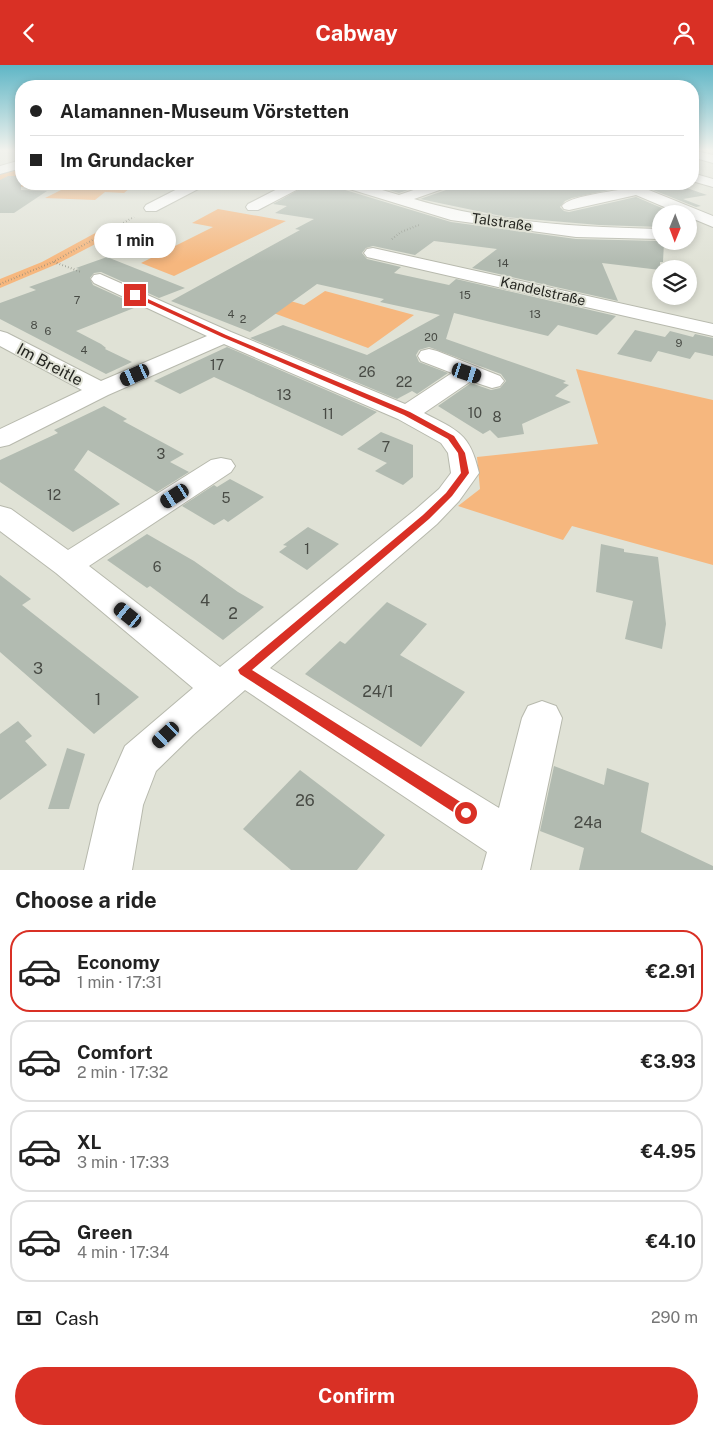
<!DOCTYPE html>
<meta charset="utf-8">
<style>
:root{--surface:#fff;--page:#f2f2f2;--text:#222;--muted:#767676;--line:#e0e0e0;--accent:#d93025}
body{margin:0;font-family:"Public Sans",sans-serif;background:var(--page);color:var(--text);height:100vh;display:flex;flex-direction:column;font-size:19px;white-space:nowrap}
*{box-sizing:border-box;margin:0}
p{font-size:16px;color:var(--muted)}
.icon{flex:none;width:28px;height:28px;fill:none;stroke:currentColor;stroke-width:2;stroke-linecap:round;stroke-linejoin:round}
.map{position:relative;height:805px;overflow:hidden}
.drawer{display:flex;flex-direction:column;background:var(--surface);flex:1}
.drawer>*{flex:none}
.guide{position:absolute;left:15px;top:15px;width:684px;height:110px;border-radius:20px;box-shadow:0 2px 8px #0003;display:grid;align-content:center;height:110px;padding:0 15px;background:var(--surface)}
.needle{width:32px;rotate:181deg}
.fabs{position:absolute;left:652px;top:140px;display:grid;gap:10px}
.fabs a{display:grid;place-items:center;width:45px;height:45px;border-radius:50%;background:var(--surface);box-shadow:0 2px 8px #0003;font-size:25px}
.end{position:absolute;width:22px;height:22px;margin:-11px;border:6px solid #d93025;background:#fff;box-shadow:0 0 0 2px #fff}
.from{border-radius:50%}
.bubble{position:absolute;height:35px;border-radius:18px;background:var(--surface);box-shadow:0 2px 8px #0003;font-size:16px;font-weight:700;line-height:35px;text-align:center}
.car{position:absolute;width:15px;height:30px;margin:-15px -8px;border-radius:6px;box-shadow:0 0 4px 1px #0007;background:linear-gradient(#222 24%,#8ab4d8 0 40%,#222 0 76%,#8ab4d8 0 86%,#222 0)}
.guide b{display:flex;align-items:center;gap:18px;height:48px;font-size:19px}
.guide b+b{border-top:1px solid var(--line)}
.guide i{width:12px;height:12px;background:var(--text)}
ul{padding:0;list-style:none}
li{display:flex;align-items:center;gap:15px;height:82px;margin:0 10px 8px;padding:0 5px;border:2px solid var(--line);border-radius:20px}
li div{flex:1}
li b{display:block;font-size:19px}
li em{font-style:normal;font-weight:700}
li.selected{border-color:var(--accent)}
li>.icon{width:45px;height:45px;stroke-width:1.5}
h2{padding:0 15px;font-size:22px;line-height:60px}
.pay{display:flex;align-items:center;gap:12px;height:55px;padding:0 15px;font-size:19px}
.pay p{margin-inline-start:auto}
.cta{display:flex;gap:10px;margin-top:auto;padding:10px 15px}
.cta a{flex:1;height:58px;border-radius:30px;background:var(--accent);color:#fff;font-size:20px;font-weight:700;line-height:58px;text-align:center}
header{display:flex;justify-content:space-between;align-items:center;height:65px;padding:0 15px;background:var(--accent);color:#fff;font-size:22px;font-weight:700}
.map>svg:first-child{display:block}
.green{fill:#f6b77e}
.building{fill:#b2bbb1}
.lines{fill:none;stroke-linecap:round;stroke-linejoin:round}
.minor-casing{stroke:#b7b9ad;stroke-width:2}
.path{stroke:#7e8077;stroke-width:2;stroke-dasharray:0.5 2.5;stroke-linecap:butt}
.minor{fill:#fff;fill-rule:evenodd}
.route{fill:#d93025}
.labels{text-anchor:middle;stroke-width:4;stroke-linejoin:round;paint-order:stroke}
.far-number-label{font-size:11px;fill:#484b45}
.far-street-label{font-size:14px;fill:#252621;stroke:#e0e2d6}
.number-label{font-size:14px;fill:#484b45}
.street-label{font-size:16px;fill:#252621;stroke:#e0e2d6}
.near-number-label{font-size:16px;fill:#484b45}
</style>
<header><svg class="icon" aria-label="back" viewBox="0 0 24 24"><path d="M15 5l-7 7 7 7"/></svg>Cabway<svg class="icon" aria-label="person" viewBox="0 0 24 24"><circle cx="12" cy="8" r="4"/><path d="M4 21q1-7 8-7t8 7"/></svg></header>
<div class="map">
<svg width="713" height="805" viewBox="0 0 713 805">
<rect width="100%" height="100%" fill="#e0e2d6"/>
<!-- green -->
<g class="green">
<path d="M21 97V119H135L124 128 105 127 95 135 45 133 65 123 0 121V103Z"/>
<path d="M218 144 286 156 174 211 141 198 213 162 192 158Z"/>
<path d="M110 160 128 162 57 199 0 223V214L42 197Z"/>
<path d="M241 221 304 240 325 226 414 250 368 283 225 230Z"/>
<path d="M576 304 713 335V500L572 461 563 475 458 441 480 424 477 392 598 379Z"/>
</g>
<!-- building -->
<g class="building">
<path d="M8 111H21V125L47 126 14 148H0V115Z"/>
<path d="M309 119 340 122 342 124 451 157 576 174 660 176 664 177 663 197H660V205L602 198 618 236 472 203 497 184 434 176 415 190 373 181 366 183 362 188 367 194 401 202 394 208 449 220 456 214 616 251 597 270 558 260 548 271 454 248 446 274 566 316 563 318 569 320 555 331 571 337 522 359 524 369 498 373 490 365 483 369 438 341 471 318 491 325 500 323 506 316 501 309 429 282 419 285 416 290 419 297 448 308 417 329 412 326 397 334 250 273 283 260 367 290 440 250 380 237 384 234 317 219 250 267 171 236 300 165 295 164 314 154 275 148 287 141 273 139Z"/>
<path d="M390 119H426L399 128 379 122Z"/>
<path d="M452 119H614L618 123 572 133 565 136 560 142 564 146 569 147 636 132 676 149H661V162L599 160 506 152 420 134 449 124Z"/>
<path d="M638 119H675L707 130 683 134 701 141 696 142Z"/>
<path d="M107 192 185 223 159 233 101 207 94 208 90 213 93 220 139 241 76 266 101 279 106 283 105 284 132 297 106 309 0 254V238L36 225 29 222 79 204 76 203Z"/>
<path d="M635 265 665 272 670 266 693 272 695 269 713 273V291L695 287 690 294 658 286 651 297 617 289Z"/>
<path d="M227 282 377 347 342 371 214 312 180 329 154 316Z"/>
<path d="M104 341 127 354 123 356 184 389 170 397 189 407 157 427 88 385 74 405 120 439 73 467 0 417V395L58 368 54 365Z"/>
<path d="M381 367 413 380V412L403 420 375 406 387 398 357 384Z"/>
<path d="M230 414 264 432 228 457 224 454 214 460 182 441 214 420 217 422Z"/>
<path d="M308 462 339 479 307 505 279 487 287 481 283 480Z"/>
<path d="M147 469 194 496 238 527 264 542 223 575 150 521 147 523 107 495Z"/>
<path d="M601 479 624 484V487L658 492 666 559 662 584 625 574 633 536 596 527Z"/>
<path d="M0 510 31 534 22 540 139 632 94 669 0 587Z"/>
<path d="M387 537 427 559 400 590 465 627 421 682 305 609 340 576 345 579Z"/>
<path d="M18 656 32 671 25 676 47 700 0 735V669Z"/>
<path d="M67 683 85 689 69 744H48Z"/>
<path d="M554 701 604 720 607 703 649 718 641 767 713 801V805H579L584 783 540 766Z"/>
<path d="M300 705 385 770 357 805H291L243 764Z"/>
</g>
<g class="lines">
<defs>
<g id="minor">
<path d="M692 85 713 90V98L692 92Z"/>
<path d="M21 95V103L0 109V101Z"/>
<path d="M692 108 713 114V122L692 116Z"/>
<path d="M187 119H204L202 122 156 146H146L144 143 146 140Z"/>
<path d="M287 119H304L302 122 258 145H248L246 142 248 139Z"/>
<path d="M341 119H362L399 130 431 119H450L448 122 414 134C494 158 578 162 661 164V174L576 172 451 155 343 122Z"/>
<path d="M616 119H634L713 151V162L689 152V149H681L636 130 569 145 564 144 562 141C569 131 610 127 623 124Z"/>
<path d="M373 183 713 259V271L367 192 364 188 367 184Z"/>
<path d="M100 209 231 267 405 339 452 308 421 296 418 291 421 286 429 284 437 286 500 311 504 316 500 321 492 323 471 316 424 348C458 366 470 368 479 408L459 436 437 459 270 603 499 743 522 653 528 641 542 636 556 641 562 653 530 805H482L487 787 245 625 193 670 156 706 143 740 132 805H84L99 740 125 681 193 623 56 508 0 466V441L11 444 68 485 211 395 221 393 231 395 235 401 231 407 89 501 220 602 415 445 439 424 451 408 448 388 441 378 398 354 224 279 108 330 9 380 0 382V364L82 325 0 281V266L7 268 101 316 207 271 94 218 91 214 94 210Z"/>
</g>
</defs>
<!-- minor casing -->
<use href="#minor" class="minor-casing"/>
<!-- path -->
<g class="path">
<path d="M392 174 401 167 419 160"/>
<path d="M54 197 81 207"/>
<path d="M0 219 53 197 134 152"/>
</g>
<!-- minor -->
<use href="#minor" class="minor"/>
</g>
<!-- sky -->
<linearGradient id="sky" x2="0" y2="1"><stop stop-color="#5fb6c6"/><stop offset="0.43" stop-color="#f1f2ed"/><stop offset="1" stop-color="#f1f2ed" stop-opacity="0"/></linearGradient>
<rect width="713" height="197" fill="url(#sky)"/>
<!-- route -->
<path class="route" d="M133 229H137L226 270 410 347 454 371 465 388 469 408 452 431 429 454 252 605 470 743 472 748 470 752 466 754 461 752 240 609 238 605 423 450 446 428 461 408 458 388 448 374 404 350 222 272 133 231Z"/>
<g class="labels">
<!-- far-number labels -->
<g class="far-number-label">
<text x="503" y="202">14</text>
<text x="465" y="234">15</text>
<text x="77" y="239">7</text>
<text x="231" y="253">4</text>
<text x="535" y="253">13</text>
<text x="243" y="258">2</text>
<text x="34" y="264">8</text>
<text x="48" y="270">6</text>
<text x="431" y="276">20</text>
<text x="679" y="282">9</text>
<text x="84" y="289">4</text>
</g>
<!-- far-street labels -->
<g class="far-street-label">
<text transform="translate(502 157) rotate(8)" y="5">Talstraße</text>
<text transform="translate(543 226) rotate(13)" y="5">Kandelstraße</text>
</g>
<!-- number labels -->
<g class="number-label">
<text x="217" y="305">17</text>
<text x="367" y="312">26</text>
<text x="404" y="322">22</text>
<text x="284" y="335">13</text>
<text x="475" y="353">10</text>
<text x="328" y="354">11</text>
<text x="497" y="357">8</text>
<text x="386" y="387">7</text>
<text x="161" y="394">3</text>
<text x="54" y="435">12</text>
<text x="226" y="438">5</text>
<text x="307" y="489">1</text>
<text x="157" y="507">6</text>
</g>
<!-- street labels -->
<g class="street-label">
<text transform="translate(50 299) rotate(28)" y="6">Im Breitle</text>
</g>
<!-- near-number labels -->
<g class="near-number-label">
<text x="205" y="541">4</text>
<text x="233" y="554">2</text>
<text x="38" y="609">3</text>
<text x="378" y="632">24/1</text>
<text x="98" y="640">1</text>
<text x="305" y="741">26</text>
<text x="588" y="763">24a</text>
</g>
</g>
</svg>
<div class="fabs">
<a><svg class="needle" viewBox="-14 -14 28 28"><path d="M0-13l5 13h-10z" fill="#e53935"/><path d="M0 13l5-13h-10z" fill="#767676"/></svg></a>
<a><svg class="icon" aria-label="layers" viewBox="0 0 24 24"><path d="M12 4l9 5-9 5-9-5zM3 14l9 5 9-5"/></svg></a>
</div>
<i class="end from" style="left:466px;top:748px"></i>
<i class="end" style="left:135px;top:230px"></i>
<div class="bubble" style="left:94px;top:158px;width:82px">1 min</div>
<i class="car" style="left:467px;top:308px;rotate:108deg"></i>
<i class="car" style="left:135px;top:310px;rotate:246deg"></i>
<i class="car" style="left:175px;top:431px;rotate:237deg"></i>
<i class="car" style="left:128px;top:550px;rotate:309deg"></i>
<i class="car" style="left:166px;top:670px;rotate:227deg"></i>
<div class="guide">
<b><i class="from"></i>Alamannen-Museum Vörstetten</b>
<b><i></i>Im Grundacker</b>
</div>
</div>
<section class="drawer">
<h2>Choose a ride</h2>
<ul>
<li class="selected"><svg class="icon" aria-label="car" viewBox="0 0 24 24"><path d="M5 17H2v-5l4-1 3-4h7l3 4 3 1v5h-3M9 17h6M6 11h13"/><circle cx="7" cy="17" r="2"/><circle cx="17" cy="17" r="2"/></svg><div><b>Economy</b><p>1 min · 17:31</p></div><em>€2.91</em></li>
<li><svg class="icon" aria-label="car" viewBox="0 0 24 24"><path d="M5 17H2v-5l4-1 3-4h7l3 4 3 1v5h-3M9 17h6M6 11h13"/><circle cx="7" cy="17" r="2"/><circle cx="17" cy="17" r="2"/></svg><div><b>Comfort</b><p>2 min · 17:32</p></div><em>€3.93</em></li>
<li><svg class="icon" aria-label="car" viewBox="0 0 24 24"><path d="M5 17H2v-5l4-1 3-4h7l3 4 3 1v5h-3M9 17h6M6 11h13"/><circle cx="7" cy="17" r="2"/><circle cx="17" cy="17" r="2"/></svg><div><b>XL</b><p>3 min · 17:33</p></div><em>€4.95</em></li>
<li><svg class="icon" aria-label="car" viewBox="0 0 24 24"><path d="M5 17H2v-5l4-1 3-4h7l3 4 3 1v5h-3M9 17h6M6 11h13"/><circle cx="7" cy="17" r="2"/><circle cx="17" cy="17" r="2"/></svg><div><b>Green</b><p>4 min · 17:34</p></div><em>€4.10</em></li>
</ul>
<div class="pay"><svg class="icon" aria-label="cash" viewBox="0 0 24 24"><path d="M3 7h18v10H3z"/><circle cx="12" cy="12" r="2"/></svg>Cash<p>290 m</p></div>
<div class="cta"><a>Confirm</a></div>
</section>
